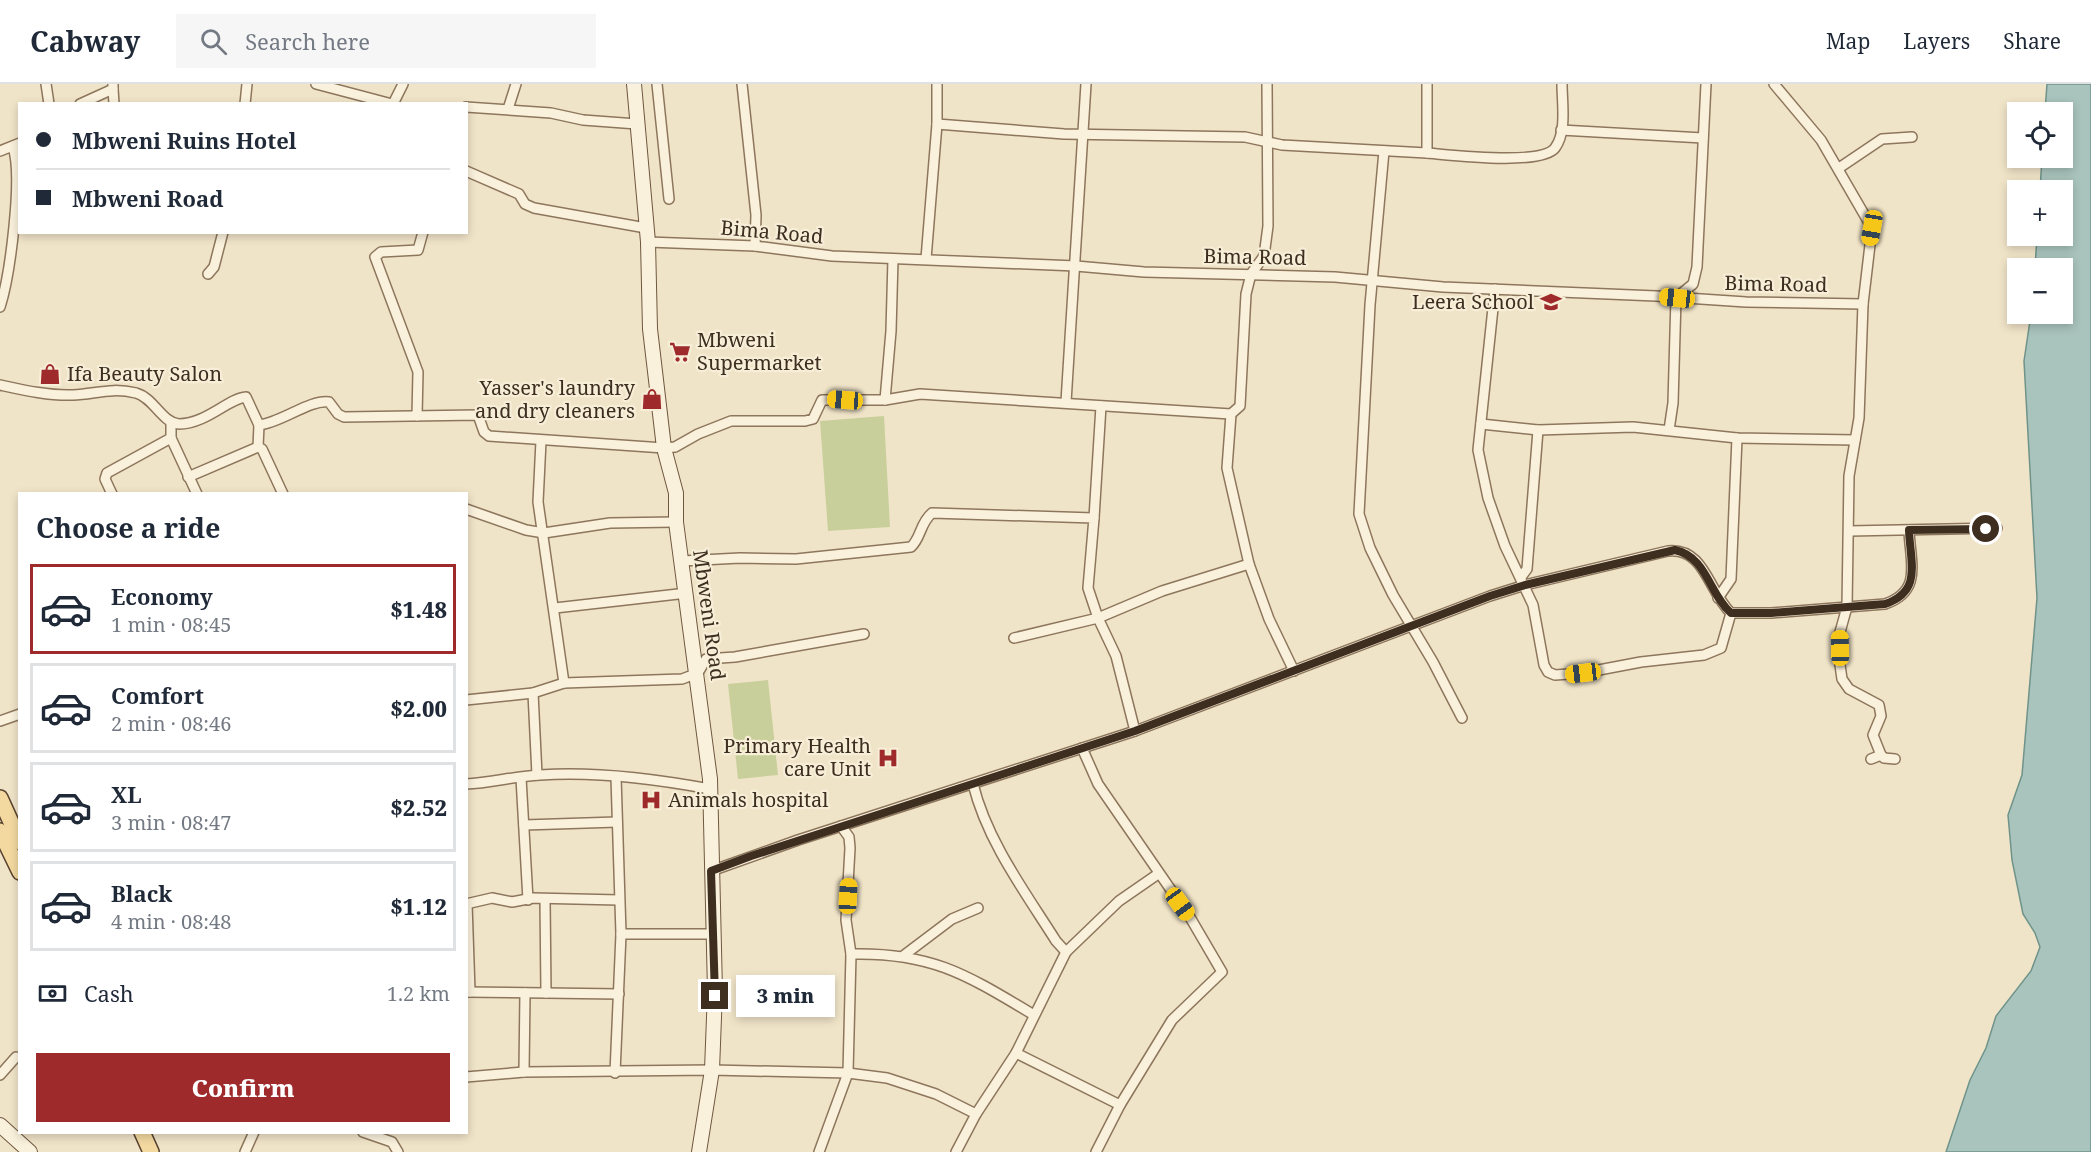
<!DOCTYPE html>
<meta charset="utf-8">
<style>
:root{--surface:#fff;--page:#f6f6f7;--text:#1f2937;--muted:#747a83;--line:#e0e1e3;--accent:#9e2a2b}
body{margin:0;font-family:"Noto Serif",serif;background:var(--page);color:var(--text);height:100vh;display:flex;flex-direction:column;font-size:22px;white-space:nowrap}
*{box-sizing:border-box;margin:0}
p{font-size:20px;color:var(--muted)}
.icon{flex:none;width:33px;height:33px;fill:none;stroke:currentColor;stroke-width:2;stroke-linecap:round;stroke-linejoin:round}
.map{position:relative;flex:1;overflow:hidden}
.side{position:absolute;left:18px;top:408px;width:450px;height:642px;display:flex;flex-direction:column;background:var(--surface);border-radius:0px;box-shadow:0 3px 9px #0003}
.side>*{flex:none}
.top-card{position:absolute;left:18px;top:18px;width:450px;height:132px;border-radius:0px;box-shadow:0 3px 9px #0003;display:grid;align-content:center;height:132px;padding:0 18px;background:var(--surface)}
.buttons{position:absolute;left:2007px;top:18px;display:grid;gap:12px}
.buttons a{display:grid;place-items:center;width:66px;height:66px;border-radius:0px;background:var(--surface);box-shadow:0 3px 9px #0003;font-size:30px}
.end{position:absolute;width:27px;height:27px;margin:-14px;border:8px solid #3d2e20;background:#fff;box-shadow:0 0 0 3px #fff}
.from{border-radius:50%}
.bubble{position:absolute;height:42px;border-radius:0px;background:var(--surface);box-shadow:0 3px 9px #0003;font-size:20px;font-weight:800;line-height:42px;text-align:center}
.car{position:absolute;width:18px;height:36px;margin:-18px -9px;border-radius:8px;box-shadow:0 0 4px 2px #0007;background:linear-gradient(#f5c518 24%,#345 0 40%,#f5c518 0 76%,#345 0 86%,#f5c518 0)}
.top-card b{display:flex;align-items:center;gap:21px;height:57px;font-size:22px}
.top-card b+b{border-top:2px solid var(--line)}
.top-card i{width:15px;height:15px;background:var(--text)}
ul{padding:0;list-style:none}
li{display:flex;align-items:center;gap:18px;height:90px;margin:0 12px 9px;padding:0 6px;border:3px solid var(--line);border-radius:0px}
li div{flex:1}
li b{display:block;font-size:22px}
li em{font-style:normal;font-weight:800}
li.current{border-color:var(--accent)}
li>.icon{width:54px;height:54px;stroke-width:1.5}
h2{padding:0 18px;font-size:27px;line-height:72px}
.pay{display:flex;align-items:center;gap:15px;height:66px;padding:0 18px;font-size:22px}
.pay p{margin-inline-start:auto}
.primary-button{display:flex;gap:12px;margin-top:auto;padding:12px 18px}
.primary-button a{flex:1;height:69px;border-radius:0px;background:var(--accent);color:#fff;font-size:24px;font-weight:800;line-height:69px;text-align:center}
header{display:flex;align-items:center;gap:36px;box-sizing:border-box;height:84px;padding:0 30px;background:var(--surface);border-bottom:2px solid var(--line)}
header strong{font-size:28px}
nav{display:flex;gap:33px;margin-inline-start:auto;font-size:21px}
.search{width:420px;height:54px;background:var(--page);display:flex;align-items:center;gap:15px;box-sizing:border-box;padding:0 21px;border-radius:0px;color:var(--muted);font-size:22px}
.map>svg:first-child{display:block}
.green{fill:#c9cf9b}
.water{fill:#a9c4bc;stroke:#6f938a;stroke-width:1.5}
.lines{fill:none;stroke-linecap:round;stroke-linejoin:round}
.street-casing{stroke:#8d765c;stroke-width:12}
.secondary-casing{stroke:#6f573f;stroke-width:16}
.primary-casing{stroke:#5b4430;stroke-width:18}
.street{stroke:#faf1dc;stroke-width:9}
.secondary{stroke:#faf1dc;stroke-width:14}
.primary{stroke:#f3d9a0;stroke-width:15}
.route{stroke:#3d2e20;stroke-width:8}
.labels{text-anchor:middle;stroke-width:4.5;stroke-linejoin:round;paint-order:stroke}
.street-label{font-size:20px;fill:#3d2e20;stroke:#f7eed8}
.poi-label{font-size:20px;fill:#3d2e20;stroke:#f7eed8;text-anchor:end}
</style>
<header>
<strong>Cabway</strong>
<div class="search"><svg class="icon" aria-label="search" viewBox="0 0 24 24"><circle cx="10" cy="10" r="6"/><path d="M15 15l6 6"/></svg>Search here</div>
<nav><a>Map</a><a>Layers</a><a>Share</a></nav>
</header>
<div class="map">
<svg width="2091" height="1068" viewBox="0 0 2091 1068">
<rect width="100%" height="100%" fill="#f0e4c8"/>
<!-- green -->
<g class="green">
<path d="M884 332 890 443 828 447 820 337Z"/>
<path d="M768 596 778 691 738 695 728 600Z"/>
</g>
<!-- water -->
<path class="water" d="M2047 0H2091V1068H1946L1970 996 1986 964 1996 932 2031 887 2040 863 2035 849 2023 830 2012 776 2008 731 2022 691 2037 514 2024 277 2031 230H2062V184H2035L2037 152H2062V106H2040L2042 74H2062V28H2045Z"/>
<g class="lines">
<defs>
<g id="street">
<path d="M46 0 49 20"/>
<path d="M316 0 392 20"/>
<path d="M657 0 669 115"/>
<path d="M742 0 756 131 755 162"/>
<path d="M1267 0 1268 142 1264 172 1251 190 1246 210 1240 322 1231 330 1227 384 1249 480 1269 535 1294 587"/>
<path d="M1774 0 1821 56 1872 144 1863 220 1859 334 1849 392 1847 523 1840 548V581L1842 595 1849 605 1879 621 1881 632 1873 651 1881 671"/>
<path d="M113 5 114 20"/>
<path d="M80 20 113 5V0"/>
<path d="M245 20 247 0"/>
<path d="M393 20 403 0"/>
<path d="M466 23 551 29 583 36 637 40"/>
<path d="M508 25 516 0"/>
<path d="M937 40 1064 50 1245 53 1282 61 1427 69V0"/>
<path d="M1561 46 1703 54"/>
<path d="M0 67 20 59"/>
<path d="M1384 67 1370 221 1359 430 1370 464 1393 511 1433 578 1462 634"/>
<path d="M1427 69C1451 71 1541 82 1555 64 1567 48 1562 19 1562 0"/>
<path d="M1839 84 1882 55 1912 53"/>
<path d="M466 87 519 110 525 120 534 124 646 144"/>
<path d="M648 158 755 162 832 172 1076 182 1144 188 1335 193 1443 203 1656 212 1746 218 1863 220"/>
<path d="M926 175 937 40V0"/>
<path d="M208 190 214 183 223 148"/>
<path d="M1495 205 1478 366 1488 414 1505 462 1533 521 1544 581 1548 588 1555 591 1583 589 1641 578 1704 571 1721 564 1731 529"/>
<path d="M0 223C10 192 23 93 13 63"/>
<path d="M0 301C23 306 49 312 73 311 96 310 111 303 136 309 154 314 162 339 179 340 206 340 229 314 246 313L259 341C281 339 310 315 329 318L338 330 344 333 478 331 484 348 489 352 664 364 675 363 698 350 731 337H805L813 335 822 316H885L920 310 1231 330"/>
<path d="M885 316 891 247 893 175"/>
<path d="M1066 318 1086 0"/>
<path d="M417 332 418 288 375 173 381 168 418 166 423 148"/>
<path d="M171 338V354L197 410"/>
<path d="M1481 340 1538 346 1633 343 1737 354 1855 356"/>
<path d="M1669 346 1673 319 1676 214 1693 200 1697 183 1706 0"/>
<path d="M541 357 538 418 564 599"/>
<path d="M258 363 259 341"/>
<path d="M188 393 258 363 262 365 283 410"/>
<path d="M112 410 105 395 107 389 171 354"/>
<path d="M466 425 526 446 544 449 610 439 676 438"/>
<path d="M1094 434 1101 322"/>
<path d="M1849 447 1997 444"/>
<path d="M682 477 740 474 796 475 911 463C921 454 920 439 932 429L1094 434 1088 504 1098 534 1116 572 1135 647"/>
<path d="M1521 493 1527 485 1538 346"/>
<path d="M1718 514 1731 495 1737 354"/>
<path d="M555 524 687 509"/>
<path d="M1014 554 1098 534 1162 507 1249 480"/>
<path d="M533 609 537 691"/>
<path d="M466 616 533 609 564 599 682 595 698 589 706 575 735 573 864 550"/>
<path d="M0 637 20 630"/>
<path d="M1082 664 1098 700 1191 835 1222 888 1172 936 1120 1021 1096 1068"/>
<path d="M1871 675 1881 671 1884 674 1895 675"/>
<path d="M521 694 528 816"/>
<path d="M466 700C491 699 515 692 540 691 595 687 656 695 710 705"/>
<path d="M973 700C987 757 1025 808 1056 857L1066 868"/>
<path d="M524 741 617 738"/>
<path d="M711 787 798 756 1135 647 1490 512 1525 501 1668 467C1705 463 1709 509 1731 529H1771L1885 520C1923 507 1910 478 1909 446"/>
<path d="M545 816 546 909"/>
<path d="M466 820 492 814 512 818 533 814 619 816"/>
<path d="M467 820 470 908"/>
<path d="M621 850H714"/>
<path d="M851 870C932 868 967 891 1034 931"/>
<path d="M903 872 952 835 978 824"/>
<path d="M466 908 619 910"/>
<path d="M1016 969 1120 1021"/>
<path d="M524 988 525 909"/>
<path d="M615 989 621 850 616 693"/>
<path d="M0 991 16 973"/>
<path d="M466 993 524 988 712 986 848 989 887 994 936 1010 976 1030"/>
<path d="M363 1048 392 1058 398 1068"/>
<path d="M245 1068 254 1048"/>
<path d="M819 1068 848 989 851 870 846 836 850 764 849 753 841 742"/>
<path d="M956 1068 976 1030 1016 969 1066 868 1119 817 1158 790"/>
</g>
<g id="secondary">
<path d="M634 0 648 158 650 245 664 364 676 409V438L710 695 715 907 712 986 699 1068"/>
<path d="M0 1041 30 1068"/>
</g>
<g id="primary">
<path d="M0 714 20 758"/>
<path d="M0 747 20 788"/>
<path d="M142 1048 151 1068"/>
</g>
</defs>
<!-- street casing -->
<use href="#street" class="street-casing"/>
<!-- secondary casing -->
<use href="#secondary" class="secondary-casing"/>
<!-- primary casing -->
<use href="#primary" class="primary-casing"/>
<!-- street -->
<use href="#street" class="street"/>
<!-- secondary -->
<use href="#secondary" class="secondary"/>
<!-- primary -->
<use href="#primary" class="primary"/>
</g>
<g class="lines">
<!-- route -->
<path class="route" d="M715 912 711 787 751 772 1135 647 1490 512 1525 501 1675 466C1707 473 1709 510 1731 529H1771L1885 520C1923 507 1910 478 1909 446L1986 445"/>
</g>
<!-- icons -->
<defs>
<symbol id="school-bare" viewBox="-9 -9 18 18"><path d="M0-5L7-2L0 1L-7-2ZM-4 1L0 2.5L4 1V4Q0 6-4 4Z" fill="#9e2a2b" stroke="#f7eed8" stroke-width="2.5" paint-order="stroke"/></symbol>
<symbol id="supermarket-bare" viewBox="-9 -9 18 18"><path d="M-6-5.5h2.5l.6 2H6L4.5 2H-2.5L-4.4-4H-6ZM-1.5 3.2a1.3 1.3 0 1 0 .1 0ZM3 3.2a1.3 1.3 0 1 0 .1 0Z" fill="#9e2a2b" stroke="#f7eed8" stroke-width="2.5" paint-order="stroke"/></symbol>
<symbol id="shop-bare" viewBox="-9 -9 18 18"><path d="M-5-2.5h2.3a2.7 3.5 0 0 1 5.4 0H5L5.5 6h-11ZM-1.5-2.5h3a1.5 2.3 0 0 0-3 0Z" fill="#9e2a2b" stroke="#f7eed8" stroke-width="2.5" paint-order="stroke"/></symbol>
<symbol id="hospital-bare" viewBox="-9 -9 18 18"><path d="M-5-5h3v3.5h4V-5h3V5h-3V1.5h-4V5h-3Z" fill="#9e2a2b" stroke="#f7eed8" stroke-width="2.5" paint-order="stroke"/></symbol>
</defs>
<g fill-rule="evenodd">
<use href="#school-bare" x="1536" y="203" width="30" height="30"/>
<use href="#supermarket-bare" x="665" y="253" width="30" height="30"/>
<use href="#shop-bare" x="35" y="275" width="30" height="30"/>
<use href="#shop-bare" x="637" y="300" width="30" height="30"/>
<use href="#hospital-bare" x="873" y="659" width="30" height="30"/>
<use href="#hospital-bare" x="636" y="701" width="30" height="30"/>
</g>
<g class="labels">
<!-- street labels -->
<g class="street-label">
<text transform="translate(772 148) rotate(5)" y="7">Bima Road</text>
<text transform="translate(1255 173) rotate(1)" y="7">Bima Road</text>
<text transform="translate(1776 200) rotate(1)" y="7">Bima Road</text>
<text transform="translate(709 531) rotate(82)" y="7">Mbweni Road</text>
</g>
<!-- poi labels -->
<g class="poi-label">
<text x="1534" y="225">Leera School</text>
<text x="697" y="263" text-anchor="start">Mbweni<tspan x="697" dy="23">Supermarket</tspan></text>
<text x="67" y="297" text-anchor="start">Ifa Beauty Salon</text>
<text x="635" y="311">Yasser's laundry<tspan x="635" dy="23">and dry cleaners</tspan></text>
<text x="871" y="669">Primary Health<tspan x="871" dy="23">care Unit</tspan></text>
<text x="668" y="723" text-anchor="start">Animals hospital</text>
</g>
</g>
</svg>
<div class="buttons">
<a><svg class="icon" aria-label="locate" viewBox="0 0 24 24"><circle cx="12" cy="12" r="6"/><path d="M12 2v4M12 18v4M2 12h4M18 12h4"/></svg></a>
<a>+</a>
<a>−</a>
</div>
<i class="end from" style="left:1986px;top:445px"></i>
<i class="end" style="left:715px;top:912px"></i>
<div class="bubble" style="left:736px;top:891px;width:99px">3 min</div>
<i class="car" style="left:1872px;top:144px;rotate:190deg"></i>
<i class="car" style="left:1677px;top:214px;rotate:276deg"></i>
<i class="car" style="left:845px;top:316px;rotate:274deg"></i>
<i class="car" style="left:1840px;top:564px;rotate:359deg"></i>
<i class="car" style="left:1583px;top:589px;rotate:263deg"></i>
<i class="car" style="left:848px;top:812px;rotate:3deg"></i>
<i class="car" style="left:1180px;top:820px;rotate:144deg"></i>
<div class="top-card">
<b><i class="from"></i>Mbweni Ruins Hotel</b>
<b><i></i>Mbweni Road</b>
</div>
<section class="side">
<h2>Choose a ride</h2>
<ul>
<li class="current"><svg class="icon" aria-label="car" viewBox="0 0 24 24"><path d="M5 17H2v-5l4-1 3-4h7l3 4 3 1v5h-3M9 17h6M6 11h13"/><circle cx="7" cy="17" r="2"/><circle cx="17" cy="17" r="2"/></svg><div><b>Economy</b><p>1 min · 08:45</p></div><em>$1.48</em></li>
<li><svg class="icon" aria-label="car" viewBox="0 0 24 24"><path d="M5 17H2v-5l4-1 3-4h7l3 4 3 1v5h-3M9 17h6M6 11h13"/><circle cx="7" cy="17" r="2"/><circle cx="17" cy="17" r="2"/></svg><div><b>Comfort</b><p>2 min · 08:46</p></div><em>$2.00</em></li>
<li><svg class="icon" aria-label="car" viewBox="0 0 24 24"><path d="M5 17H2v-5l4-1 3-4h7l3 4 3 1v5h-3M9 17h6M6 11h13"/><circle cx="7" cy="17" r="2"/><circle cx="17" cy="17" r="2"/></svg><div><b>XL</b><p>3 min · 08:47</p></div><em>$2.52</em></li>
<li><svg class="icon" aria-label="car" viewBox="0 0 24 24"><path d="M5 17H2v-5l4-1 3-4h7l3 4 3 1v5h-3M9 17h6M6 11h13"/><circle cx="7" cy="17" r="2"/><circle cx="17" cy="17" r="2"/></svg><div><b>Black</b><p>4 min · 08:48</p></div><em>$1.12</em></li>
</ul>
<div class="pay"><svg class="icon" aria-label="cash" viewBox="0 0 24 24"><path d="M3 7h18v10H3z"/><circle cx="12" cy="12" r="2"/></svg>Cash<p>1.2 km</p></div>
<div class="primary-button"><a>Confirm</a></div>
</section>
</div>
